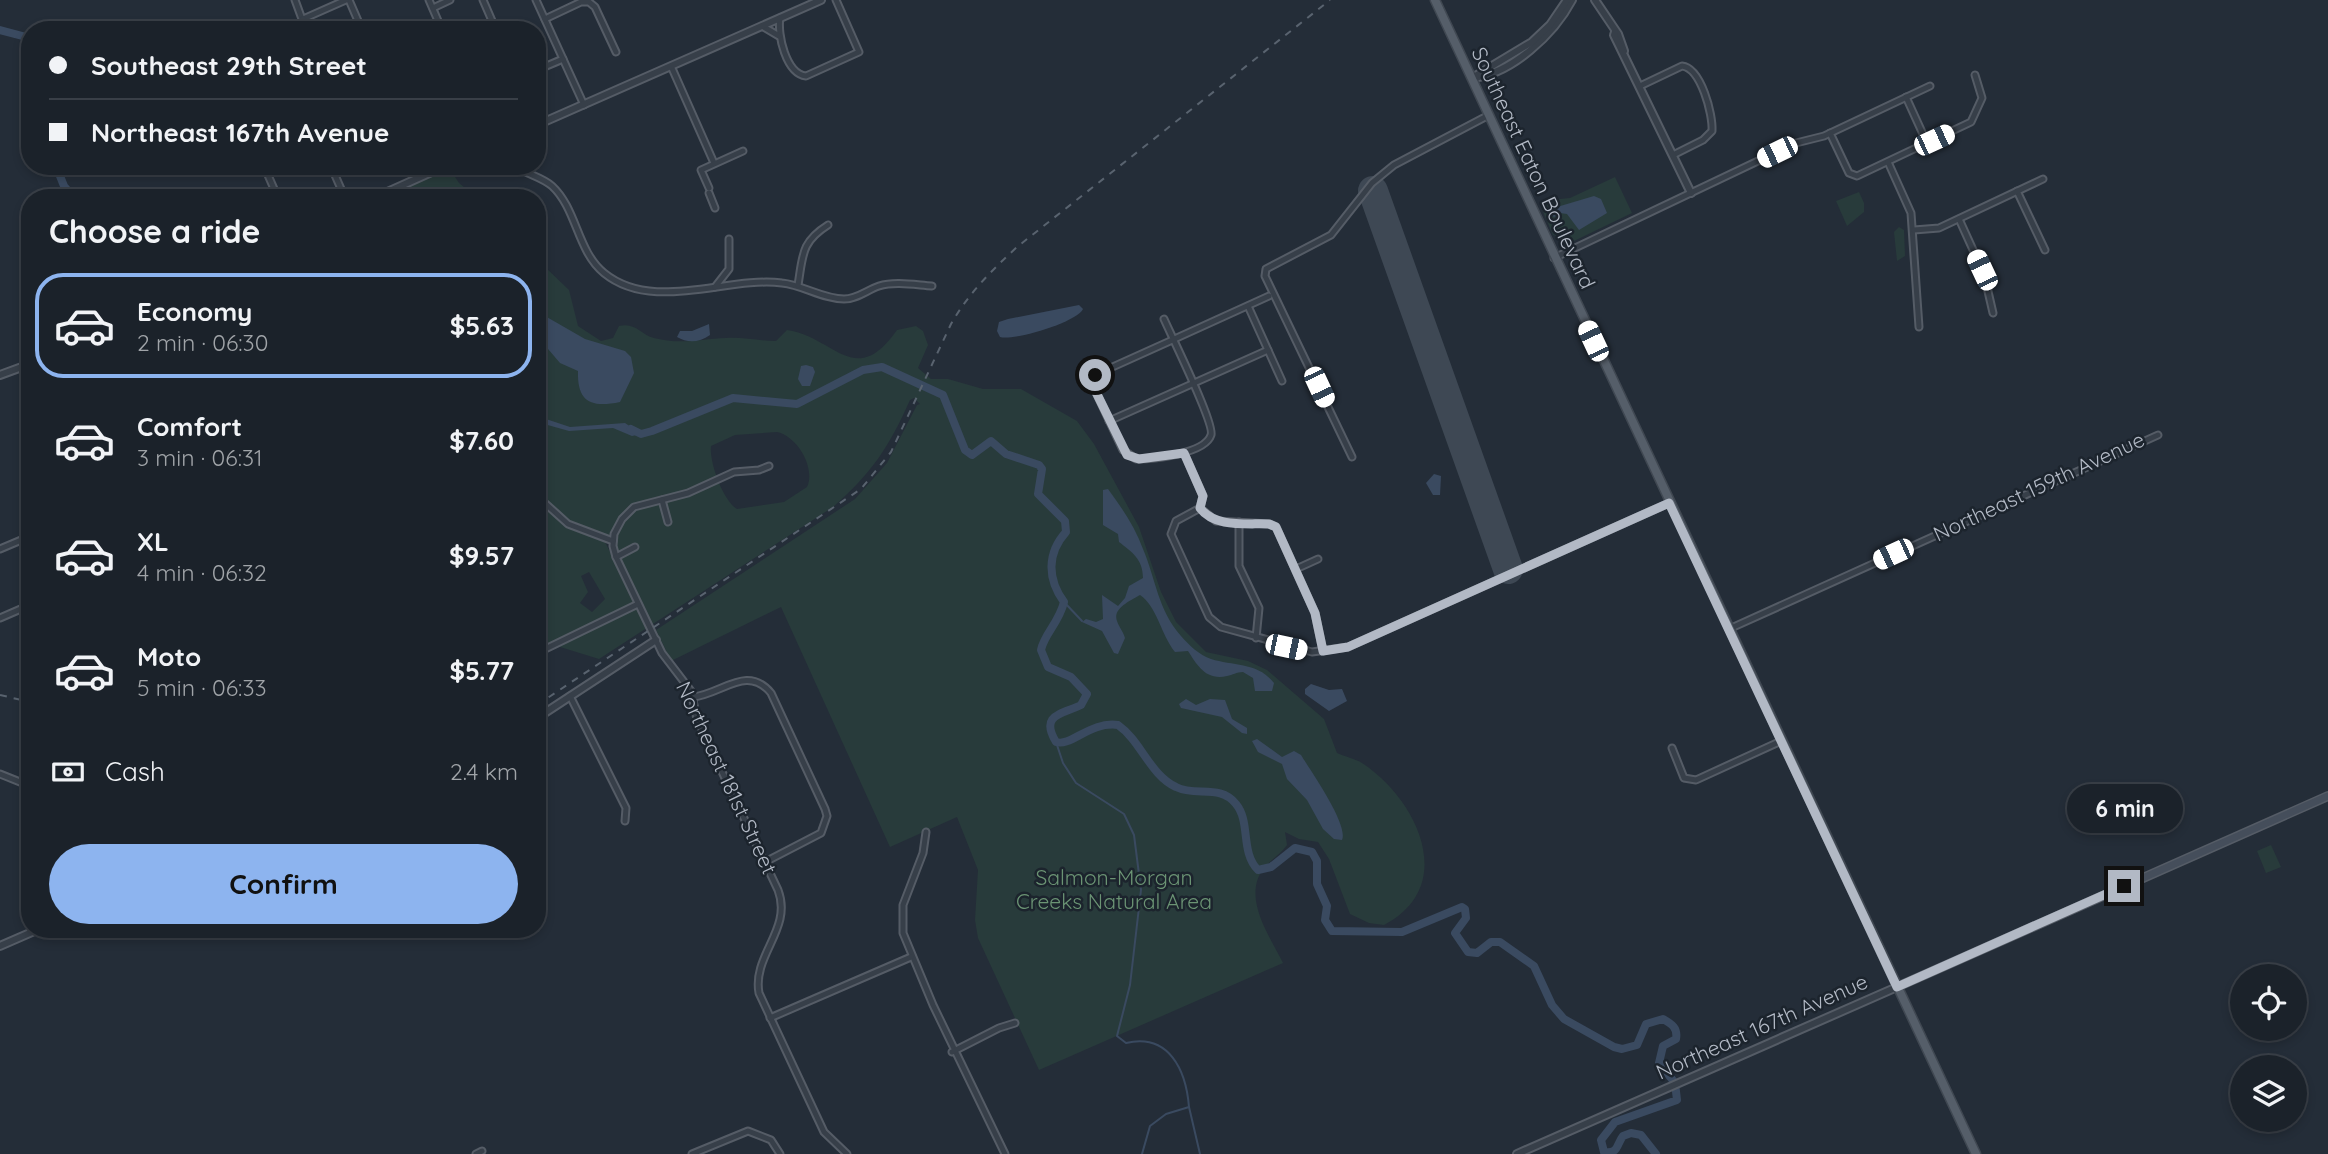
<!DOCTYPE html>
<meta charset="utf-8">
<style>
:root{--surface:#1b222a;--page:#282f36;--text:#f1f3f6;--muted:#a0a4a8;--line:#393f47;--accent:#8db4ef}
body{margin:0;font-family:Quicksand,sans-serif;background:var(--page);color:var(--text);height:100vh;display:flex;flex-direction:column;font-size:26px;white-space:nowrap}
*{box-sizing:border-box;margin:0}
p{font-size:23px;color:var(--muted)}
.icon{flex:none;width:38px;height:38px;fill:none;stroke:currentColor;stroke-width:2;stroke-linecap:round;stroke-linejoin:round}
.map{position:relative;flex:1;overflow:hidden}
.drawer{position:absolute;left:21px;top:189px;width:525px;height:749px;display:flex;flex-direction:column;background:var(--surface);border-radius:28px;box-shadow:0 4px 10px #0003,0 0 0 2px var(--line)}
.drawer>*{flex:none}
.top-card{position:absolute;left:21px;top:21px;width:525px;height:154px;border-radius:28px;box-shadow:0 4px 10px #0003,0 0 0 2px var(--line);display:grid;align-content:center;height:154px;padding:0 28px;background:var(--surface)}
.tools{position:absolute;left:2230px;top:964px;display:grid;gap:14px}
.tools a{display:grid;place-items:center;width:77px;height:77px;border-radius:50%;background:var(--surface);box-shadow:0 4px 10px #0003,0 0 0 2px var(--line);font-size:35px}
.end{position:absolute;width:32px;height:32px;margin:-16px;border:9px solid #b2b9c5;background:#111;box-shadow:0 0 0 4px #111}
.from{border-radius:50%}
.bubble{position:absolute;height:49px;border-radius:24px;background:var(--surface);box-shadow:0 4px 10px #0003,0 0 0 2px var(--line);font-size:23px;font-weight:700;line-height:49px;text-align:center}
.car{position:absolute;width:21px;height:42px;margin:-21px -10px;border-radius:9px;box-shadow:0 0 5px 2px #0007;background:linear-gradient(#fff 24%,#345 0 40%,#fff 0 76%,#345 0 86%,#fff 0)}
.top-card b{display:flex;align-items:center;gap:24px;height:66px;font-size:26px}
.top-card b+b{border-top:2px solid var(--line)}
.top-card i{width:18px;height:18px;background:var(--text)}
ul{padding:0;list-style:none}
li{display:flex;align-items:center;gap:21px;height:105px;margin:0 14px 10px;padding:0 14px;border:4px solid transparent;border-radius:28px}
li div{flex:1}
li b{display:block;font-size:26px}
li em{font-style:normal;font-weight:700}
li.selected{border-color:var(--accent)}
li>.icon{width:63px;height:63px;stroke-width:1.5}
h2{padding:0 28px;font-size:32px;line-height:84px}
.pay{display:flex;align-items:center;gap:18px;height:77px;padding:0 28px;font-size:26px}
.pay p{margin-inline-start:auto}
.cta{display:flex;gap:14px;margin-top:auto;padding:14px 28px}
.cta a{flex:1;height:80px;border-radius:42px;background:var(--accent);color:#111;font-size:28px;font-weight:700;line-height:80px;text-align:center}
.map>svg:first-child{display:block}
.green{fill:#283b3b;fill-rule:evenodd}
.water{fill:#3a4a60}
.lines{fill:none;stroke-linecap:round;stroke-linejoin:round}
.stream{stroke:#3a4a60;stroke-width:2}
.river{stroke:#3a4a60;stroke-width:8}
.runway{stroke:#3e4854;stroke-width:30}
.minor-casing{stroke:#555c66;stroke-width:9}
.tertiary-casing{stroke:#555c66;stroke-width:10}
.secondary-casing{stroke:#555c66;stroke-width:10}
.primary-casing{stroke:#404852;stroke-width:11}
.minor{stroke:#373f49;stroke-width:5}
.tertiary{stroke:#373f49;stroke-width:6}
.secondary{stroke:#454e5b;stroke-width:7}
.primary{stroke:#555e69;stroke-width:8}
.rail{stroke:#59636f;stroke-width:2;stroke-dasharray:7 7;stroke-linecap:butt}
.route{stroke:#b2b9c5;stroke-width:9}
.labels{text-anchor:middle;stroke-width:5;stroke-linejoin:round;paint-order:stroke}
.street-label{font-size:21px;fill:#b2b9c5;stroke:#1c242d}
.park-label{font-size:21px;fill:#6b9474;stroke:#1c242d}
</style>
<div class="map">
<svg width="2328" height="1154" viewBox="0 0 2328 1154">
<rect width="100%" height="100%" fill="#242d38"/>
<!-- green -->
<g class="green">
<path d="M449 168 459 183 477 198H384Z"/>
<path d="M1615 177 1632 213 1574 241 1553 235 1541 207 1560 199 1570 198Z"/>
<path d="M1859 192 1864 203V212L1847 226 1836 201Z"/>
<path d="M1899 227 1904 230 1905 256 1897 261 1894 232Z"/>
<path d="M537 240 545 267 569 290 578 326 601 341 613 338 619 326C636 322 641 335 654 338 680 345 701 339 726 338 743 337 760 341 776 341L787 330C835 337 855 390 897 330L916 326 923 331 928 345 918 368 931 379H948L983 389H1021L1077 421 1094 444 1139 527 1161 592 1176 622 1206 652 1248 661 1267 670 1324 719 1337 753C1345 757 1354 758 1362 763 1417 799 1459 886 1384 925L1369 923 1350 914 1329 859 1318 842 1299 839 1285 832 1287 845C1281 854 1270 860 1263 869 1242 899 1270 936 1283 963L1039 1070 978 938 975 920 978 870 957 817 890 847 781 607 671 661 656 630 855 499 887 463 917 405 920 404 914 398 910 400C889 447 872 473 833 507L599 659 544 642 537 626V501L547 464 537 443ZM777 432C797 436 816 468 807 487L784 502 737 509C723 501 709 462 711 446L735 435ZM594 533 615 544 631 583 627 585 605 542 593 537ZM589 572 605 599 592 612 580 603 588 592 581 576Z"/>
<path d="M2271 845 2281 867 2266 873 2257 851Z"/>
</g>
<!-- water -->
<g class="water">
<path d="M1594 196 1601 199 1607 213 1579 230 1567 214 1560 213 1554 217 1551 214 1557 207Z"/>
<path d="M537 300 545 316 585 339 625 351 631 357 634 373 620 402C591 408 577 402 578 371L560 363 537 336Z"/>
<path d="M1079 305 1083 309C1077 322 1015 341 1000 337L997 331 999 322 1008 319Z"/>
<path d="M709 324 710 335C699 343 687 343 677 337L680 331H692Z"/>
<path d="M806 365 813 367 815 372 810 386H802L798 379 801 366Z"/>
<path d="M537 416 570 427 625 423 641 434 632 436 613 428 569 431 537 422Z"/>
<path d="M1434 474 1441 476 1440 495H1433L1426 483Z"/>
<path d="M1108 489C1122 508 1135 527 1143 549 1156 580 1158 610 1181 636 1189 645 1199 655 1211 659 1233 666 1258 662 1274 683L1272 691H1255L1253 678 1243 672C1236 672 1233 675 1227 676 1206 681 1197 665 1188 651L1175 652C1161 635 1157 606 1140 595 1132 600 1112 608 1117 621 1119 627 1123 631 1125 638L1118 654 1114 653 1102 631 1082 622 1086 619 1096 622 1103 619 1102 595 1118 606 1125 598 1129 586 1143 578C1143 559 1132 552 1119 542L1118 534 1103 525V490Z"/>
<path d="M1311 684 1329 690 1342 689 1347 701 1329 711 1305 694V689Z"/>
<path d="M1186 699 1196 705 1210 699 1225 700 1232 719 1247 728V734L1242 733 1222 717 1181 708 1179 704Z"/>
<path d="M1257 739 1282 757 1294 751 1301 755C1310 770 1349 825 1342 840L1334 839 1323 829 1307 800 1287 779 1282 764 1258 752 1252 741Z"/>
</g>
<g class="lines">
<!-- stream -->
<g class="stream">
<path d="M1064 602 1082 621"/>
<path d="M1056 742 1063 763 1076 783 1124 814 1134 835 1141 890 1130 985 1117 1036 1126 1043C1169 1033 1186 1070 1189 1107L1166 1114 1150 1126 1142 1154"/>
<path d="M1189 1107 1200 1154"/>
</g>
<!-- river -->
<g class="river">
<path d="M0 30 30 38"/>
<path d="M56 166 64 186 74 198"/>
<path d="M631 429 641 434 652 431 733 398 797 404 863 370 882 367 943 395 965 450 972 455 991 441 1006 454 1039 465 1042 469 1038 494 1065 521 1066 532C1047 553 1047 579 1064 602 1059 623 1044 634 1041 650L1048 667 1071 677 1087 694 1081 705C1063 714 1039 714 1056 742 1071 747 1090 721 1118 725 1141 741 1150 775 1176 787 1196 797 1220 784 1236 804 1251 822 1240 852 1258 870L1271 867 1295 848 1312 852 1317 861V884L1327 906 1325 920 1332 931 1402 932 1462 907 1465 909 1466 918 1455 933 1468 952 1477 953 1491 942H1500L1534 966 1552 1005 1564 1019 1614 1047 1622 1049 1637 1045 1646 1024 1663 1019C1672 1024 1678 1028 1676 1039L1663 1046 1659 1063 1675 1083 1677 1100 1615 1122 1601 1140 1604 1152C1619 1154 1616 1145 1623 1136L1631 1133 1641 1135 1656 1154"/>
</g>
<!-- runway -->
<path class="runway" d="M1373 191 1508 569"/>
<defs>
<g id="minor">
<path d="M295 0 306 30"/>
<path d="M349 0 362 30"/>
<path d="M429 0 442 30"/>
<path d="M483 0 496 30"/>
<path d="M536 0 584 105"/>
<path d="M433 8 450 0"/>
<path d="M780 18C777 34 786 74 806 76L859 52 836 0"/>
<path d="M303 19 346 0"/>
<path d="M303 19 311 30"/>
<path d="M545 19 581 2H589L595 7 616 52"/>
<path d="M762 26 779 36"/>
<path d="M671 66 714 163"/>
<path d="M537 70 563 59"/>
<path d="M1640 86 1682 66C1701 68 1713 114 1712 131L1703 140 1673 155"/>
<path d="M1906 97 1927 143"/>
<path d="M1830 133 1849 173 1857 176 1971 122 1982 98 1975 75"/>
<path d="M1888 162 1911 213 1919 327"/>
<path d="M264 166 278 198"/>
<path d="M331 166 345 198"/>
<path d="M515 166C526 174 542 177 552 186 577 209 577 251 604 273 653 313 726 276 782 283 803 285 823 299 844 299 857 299 867 290 879 286 895 281 916 285 932 286"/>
<path d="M709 188 701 170 743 151"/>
<path d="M2017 191 2045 250"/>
<path d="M709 193 715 208"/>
<path d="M1959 219 1984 274 1993 313"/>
<path d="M1914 230 1939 228 2043 179"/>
<path d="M1554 258 1796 143 1824 136 1930 86"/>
<path d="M798 285C803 255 801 242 828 225"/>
<path d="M715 287 729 269V239"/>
<path d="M1248 306 1282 381"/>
<path d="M1164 319C1171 335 1215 424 1211 435 1205 454 1153 459 1136 459L1123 450 1093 386 1097 374 1168 342 1181 336 1269 296"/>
<path d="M1109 421 1268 350"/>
<path d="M1184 453 1203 496 1200 508"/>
<path d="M1352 457 1265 276 1266 269 1331 235 1372 183 1394 165 1489 115"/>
<path d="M769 466 759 470 734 472 688 493 634 507 622 519 614 534 613 546 616 557 662 653 691 691 697 719 778 890C793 929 752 955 759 993L824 1132 847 1154"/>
<path d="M537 496 568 524 613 541"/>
<path d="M662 500 668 522"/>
<path d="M1200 508 1176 521 1171 534 1209 617 1221 627 1312 652 1348 647 1669 503"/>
<path d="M1200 508 1216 521 1270 524 1276 527 1315 613 1323 651"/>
<path d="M1239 522V566L1259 608 1256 638"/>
<path d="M0 549 26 538"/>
<path d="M616 557 635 547"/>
<path d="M1296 569 1318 559"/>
<path d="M0 618 30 605"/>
<path d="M1729 629 2158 435"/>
<path d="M537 653 638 604"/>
<path d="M570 696 626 808 625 821"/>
<path d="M693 697C722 694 747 664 771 693L825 809 827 816 821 833 765 862"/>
<path d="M1672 748 1684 778 1696 780 1781 741"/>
<path d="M0 774 30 786"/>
<path d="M926 832 923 853 903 905V933L933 1005 1005 1154"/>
<path d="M770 1018 911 957"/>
<path d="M952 1052 999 1028 1015 1023"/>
<path d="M476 1154 482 1151"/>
<path d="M692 1154 748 1131 771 1140 780 1154"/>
</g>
<g id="tertiary">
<path d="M1595 0 1618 34 1624 51"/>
<path d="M1615 32 1614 35 1691 193"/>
<path d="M1472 78C1512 74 1554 34 1572 0"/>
<path d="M1472 78 1532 42 1550 25 1567 0"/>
<path d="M537 125 821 0"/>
<path d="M374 198 445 166"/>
<path d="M0 375 30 364"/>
<path d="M537 718 656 640"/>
<path d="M0 946 39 929"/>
<path d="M1517 1154 1897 987"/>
</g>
<path id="secondary" d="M1897 987 2328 796"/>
<path id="primary" d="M1435 0 1976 1154"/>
</defs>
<!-- minor casing -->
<use href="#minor" class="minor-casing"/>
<!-- tertiary casing -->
<use href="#tertiary" class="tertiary-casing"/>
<!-- secondary casing -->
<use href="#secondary" class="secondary-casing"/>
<!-- primary casing -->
<use href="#primary" class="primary-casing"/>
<!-- minor -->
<use href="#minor" class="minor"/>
<!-- tertiary -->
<use href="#tertiary" class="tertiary"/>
<!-- secondary -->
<use href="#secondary" class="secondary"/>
<!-- primary -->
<use href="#primary" class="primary"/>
<!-- rail -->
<g class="rail">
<path d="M0 695 30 702"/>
<path d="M537 705 861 489 891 452 951 324C968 294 991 271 1017 247L1330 0"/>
</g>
</g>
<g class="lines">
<!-- route -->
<path class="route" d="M1095 375 1093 386 1127 455 1139 459 1184 453 1203 496 1200 508C1215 528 1246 523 1269 524L1276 527 1315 613 1323 651 1348 647 1669 503 1897 987 2124 886"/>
</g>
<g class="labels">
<!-- street labels -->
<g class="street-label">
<text transform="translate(1533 168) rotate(65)" y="7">Southeast Eaton Boulevard</text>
<text transform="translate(2039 487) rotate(-25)" y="7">Northeast 159th Avenue</text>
<text transform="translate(726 778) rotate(65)" y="7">Northeast 181st Street</text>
<text transform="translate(1762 1027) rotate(-24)" y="7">Northeast 167th Avenue</text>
</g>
<!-- park labels -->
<g class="park-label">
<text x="1114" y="885">Salmon-Morgan<tspan x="1114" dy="24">Creeks Natural Area</tspan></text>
</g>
</g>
</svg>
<div class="tools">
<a><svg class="icon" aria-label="locate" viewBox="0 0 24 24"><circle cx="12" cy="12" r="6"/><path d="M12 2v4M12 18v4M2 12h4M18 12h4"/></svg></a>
<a><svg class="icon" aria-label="layers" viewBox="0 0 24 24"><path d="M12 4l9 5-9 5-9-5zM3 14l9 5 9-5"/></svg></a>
</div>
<i class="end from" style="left:1095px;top:375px"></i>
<i class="end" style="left:2124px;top:886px"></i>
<div class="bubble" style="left:2067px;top:784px;width:116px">6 min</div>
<i class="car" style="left:1934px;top:140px;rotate:65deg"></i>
<i class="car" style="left:1777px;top:152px;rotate:244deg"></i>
<i class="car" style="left:1982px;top:270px;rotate:335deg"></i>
<i class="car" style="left:1593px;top:341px;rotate:335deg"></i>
<i class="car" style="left:1319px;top:387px;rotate:155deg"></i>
<i class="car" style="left:1893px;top:554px;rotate:245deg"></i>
<i class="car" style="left:1286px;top:647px;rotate:102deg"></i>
<div class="top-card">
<b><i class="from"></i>Southeast 29th Street</b>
<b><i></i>Northeast 167th Avenue</b>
</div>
<section class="drawer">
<h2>Choose a ride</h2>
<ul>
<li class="selected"><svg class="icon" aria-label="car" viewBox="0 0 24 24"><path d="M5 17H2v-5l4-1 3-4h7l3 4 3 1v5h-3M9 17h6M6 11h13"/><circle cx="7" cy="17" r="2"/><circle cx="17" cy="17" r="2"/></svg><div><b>Economy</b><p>2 min · 06:30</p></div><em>$5.63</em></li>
<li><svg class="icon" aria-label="car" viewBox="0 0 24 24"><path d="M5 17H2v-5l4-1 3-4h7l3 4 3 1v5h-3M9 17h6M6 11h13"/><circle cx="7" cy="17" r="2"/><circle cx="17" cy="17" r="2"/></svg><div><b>Comfort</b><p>3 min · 06:31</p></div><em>$7.60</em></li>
<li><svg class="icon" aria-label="car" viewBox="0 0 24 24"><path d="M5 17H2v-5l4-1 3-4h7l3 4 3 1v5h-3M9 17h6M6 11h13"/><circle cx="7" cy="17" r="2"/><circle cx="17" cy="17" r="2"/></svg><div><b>XL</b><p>4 min · 06:32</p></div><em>$9.57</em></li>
<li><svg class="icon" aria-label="car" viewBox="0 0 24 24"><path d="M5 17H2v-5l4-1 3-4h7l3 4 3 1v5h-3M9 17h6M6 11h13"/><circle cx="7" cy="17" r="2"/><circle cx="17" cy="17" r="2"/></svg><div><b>Moto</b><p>5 min · 06:33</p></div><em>$5.77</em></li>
</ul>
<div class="pay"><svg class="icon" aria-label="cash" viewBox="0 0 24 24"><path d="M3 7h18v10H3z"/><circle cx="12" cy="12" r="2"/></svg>Cash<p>2.4 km</p></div>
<div class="cta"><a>Confirm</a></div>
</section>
</div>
